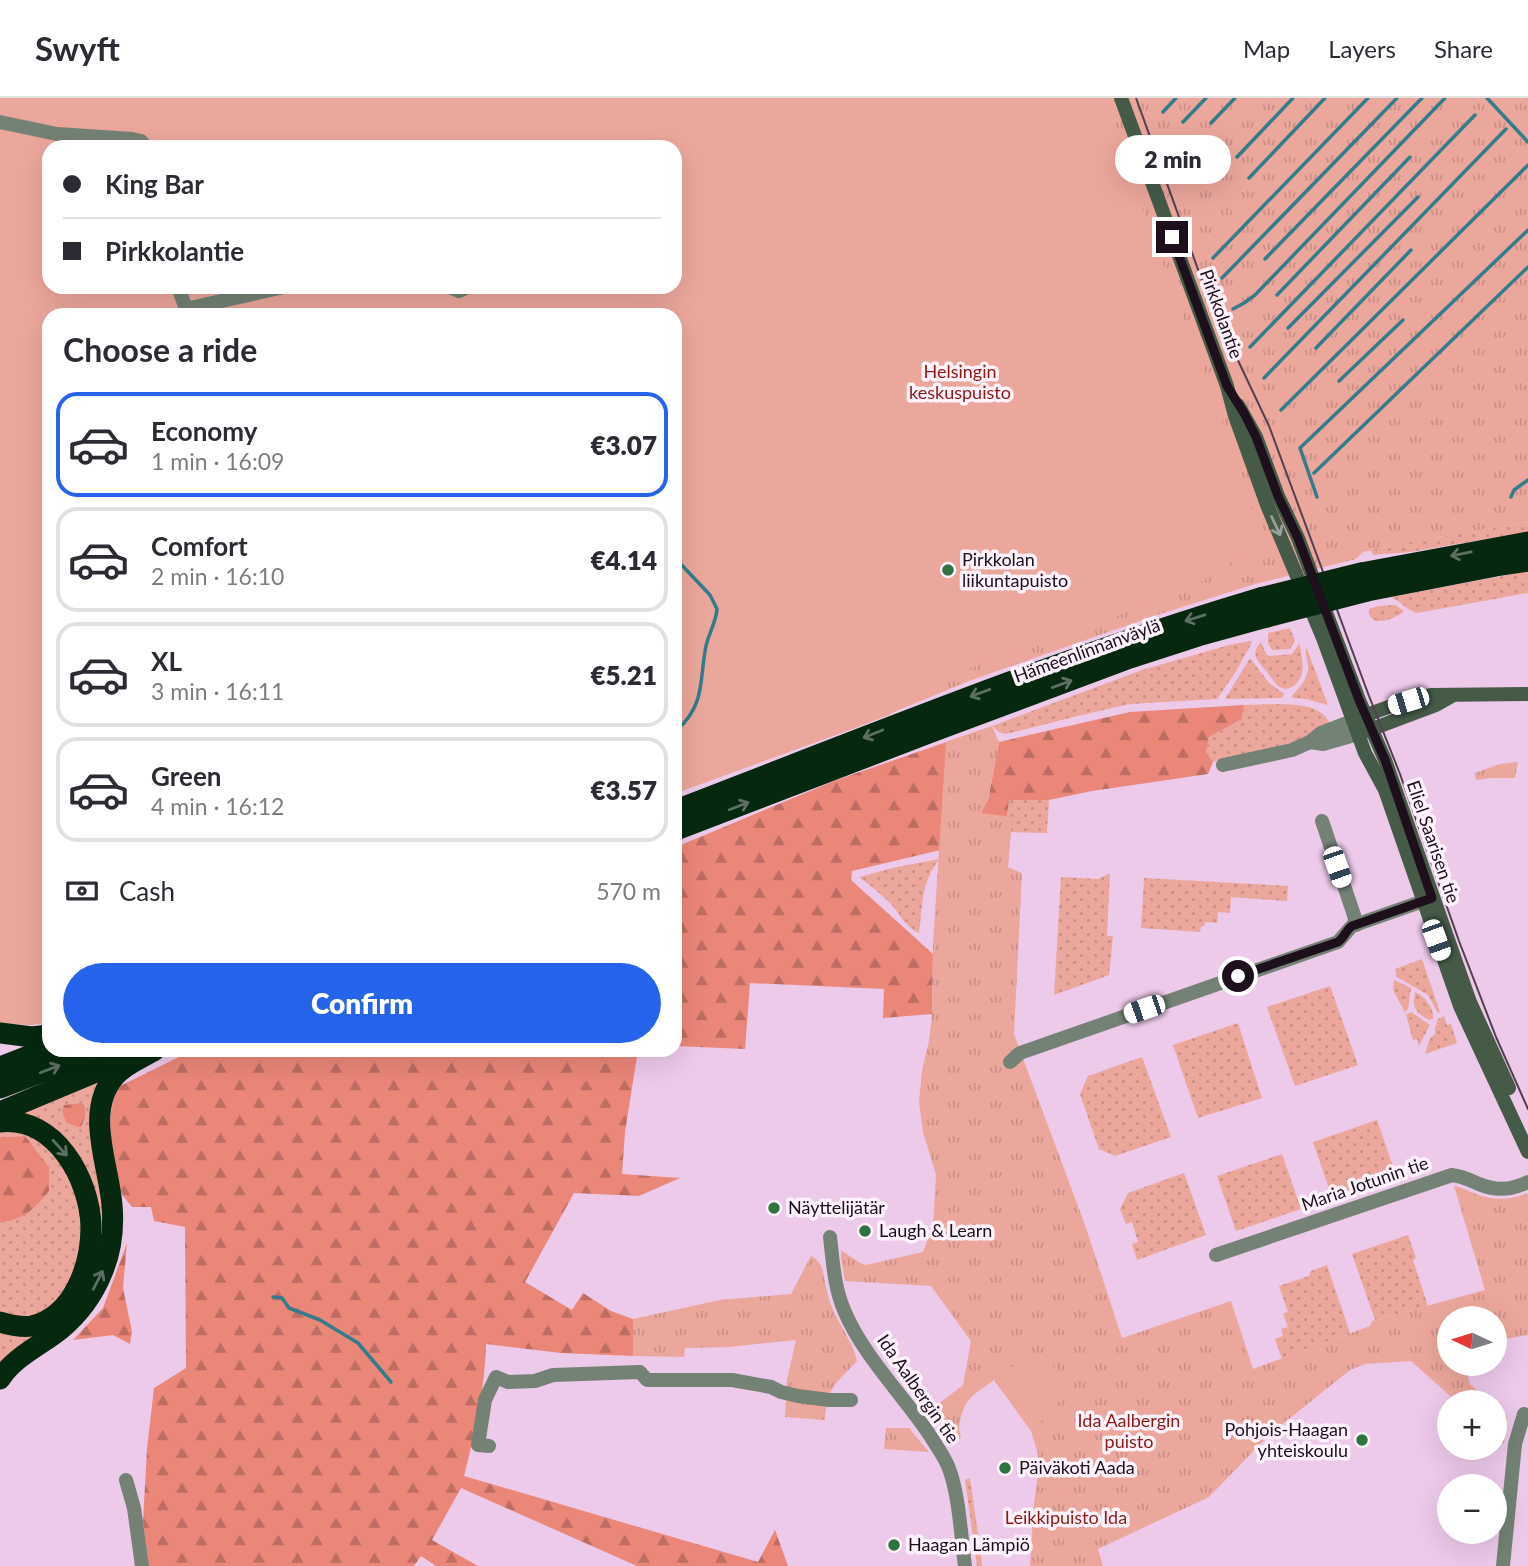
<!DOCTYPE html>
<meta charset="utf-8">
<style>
:root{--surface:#fff;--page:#f7f7f7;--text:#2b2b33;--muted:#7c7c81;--line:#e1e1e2;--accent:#2563eb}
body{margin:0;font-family:Lato,sans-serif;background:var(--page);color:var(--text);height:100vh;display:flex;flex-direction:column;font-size:26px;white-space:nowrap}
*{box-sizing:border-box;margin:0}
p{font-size:23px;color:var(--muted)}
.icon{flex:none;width:38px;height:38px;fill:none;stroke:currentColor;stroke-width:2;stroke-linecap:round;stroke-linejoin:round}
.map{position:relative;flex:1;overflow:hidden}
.drawer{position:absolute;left:42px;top:210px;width:640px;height:749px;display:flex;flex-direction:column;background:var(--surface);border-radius:21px;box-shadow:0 7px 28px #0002}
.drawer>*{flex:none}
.banner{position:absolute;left:42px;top:42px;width:640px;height:154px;border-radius:21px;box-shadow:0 7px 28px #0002;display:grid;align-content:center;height:154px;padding:0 21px;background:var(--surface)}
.needle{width:46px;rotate:274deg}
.tools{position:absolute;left:1437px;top:1208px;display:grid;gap:14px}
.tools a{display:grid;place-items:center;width:70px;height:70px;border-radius:50%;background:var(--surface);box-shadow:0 7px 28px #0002;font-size:35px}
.end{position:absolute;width:32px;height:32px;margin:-16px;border:9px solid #1d101c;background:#fff;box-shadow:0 0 0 4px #fff}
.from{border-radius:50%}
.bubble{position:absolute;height:49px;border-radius:24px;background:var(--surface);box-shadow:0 7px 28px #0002;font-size:23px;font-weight:800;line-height:49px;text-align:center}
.car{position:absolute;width:21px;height:42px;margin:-21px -10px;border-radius:9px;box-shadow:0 0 5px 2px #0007;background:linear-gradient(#fff 24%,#345 0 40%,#fff 0 76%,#345 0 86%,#fff 0)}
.banner b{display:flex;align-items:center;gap:24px;height:66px;font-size:26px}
.banner b+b{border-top:2px solid var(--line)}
.banner i{width:18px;height:18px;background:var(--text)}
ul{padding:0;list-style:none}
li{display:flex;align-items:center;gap:21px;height:105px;margin:0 14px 10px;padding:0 7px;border:4px solid var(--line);border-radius:21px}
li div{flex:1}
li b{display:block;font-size:26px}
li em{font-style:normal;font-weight:800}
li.selected{border-color:var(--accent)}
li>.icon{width:63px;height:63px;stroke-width:1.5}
h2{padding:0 21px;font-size:32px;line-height:84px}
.pay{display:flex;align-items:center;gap:18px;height:77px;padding:0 21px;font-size:26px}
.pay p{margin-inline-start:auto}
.primary-button{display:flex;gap:14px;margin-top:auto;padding:14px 21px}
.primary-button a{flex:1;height:80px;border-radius:42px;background:var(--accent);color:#fff;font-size:28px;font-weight:800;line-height:80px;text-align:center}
header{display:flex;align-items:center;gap:42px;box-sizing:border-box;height:98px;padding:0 35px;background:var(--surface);border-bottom:2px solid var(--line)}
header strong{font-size:33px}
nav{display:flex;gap:38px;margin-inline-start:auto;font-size:24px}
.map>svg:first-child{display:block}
.grass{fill:url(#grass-dots);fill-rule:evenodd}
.forest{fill:url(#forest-firs)}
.park{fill:url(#park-tufts);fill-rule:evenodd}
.pitch{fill:#eca79c;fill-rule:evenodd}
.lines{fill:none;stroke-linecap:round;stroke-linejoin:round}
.stream{stroke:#337c8b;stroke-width:3.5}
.street{stroke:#738275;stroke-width:14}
.secondary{stroke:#455b48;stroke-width:14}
.highway{stroke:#06280f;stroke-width:21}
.tram{stroke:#534051;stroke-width:2}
.highway-bridge{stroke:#06280f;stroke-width:21}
.oneway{stroke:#989f99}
.oneway2{stroke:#5d6f62}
.route{stroke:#1d101c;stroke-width:9}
.poi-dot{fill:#2e733f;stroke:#fef3fd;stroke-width:2.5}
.labels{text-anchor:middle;stroke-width:7;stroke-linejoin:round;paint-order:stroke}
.street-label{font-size:18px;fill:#1d101c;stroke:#fef3fd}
.park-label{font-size:18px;fill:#8e1711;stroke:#fef3fd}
.poi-label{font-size:18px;fill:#1d101c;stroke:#fef3fd;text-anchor:start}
</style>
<header>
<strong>Swyft</strong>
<nav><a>Map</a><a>Layers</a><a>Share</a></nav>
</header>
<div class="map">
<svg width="1528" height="1468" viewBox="0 0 1528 1468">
<defs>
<pattern id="grass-dots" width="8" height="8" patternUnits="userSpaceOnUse" patternTransform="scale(1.75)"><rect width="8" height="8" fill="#eca79c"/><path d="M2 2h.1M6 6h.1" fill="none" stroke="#ca8f86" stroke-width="1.8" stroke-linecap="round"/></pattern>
<pattern id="forest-firs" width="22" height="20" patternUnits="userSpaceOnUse" patternTransform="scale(1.75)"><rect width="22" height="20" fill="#eb8779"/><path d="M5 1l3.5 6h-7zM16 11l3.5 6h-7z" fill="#be6d62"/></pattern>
<pattern id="park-tufts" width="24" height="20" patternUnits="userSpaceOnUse" patternTransform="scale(1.75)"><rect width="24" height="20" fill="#eca79c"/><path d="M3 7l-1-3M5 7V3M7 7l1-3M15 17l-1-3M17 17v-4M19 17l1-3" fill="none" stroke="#ca8f86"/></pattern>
</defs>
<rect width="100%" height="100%" fill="#edc9ea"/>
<!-- grass -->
<g class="grass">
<path d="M1528 424V434L1410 454 1373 457 1371 452 1398 446Z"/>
<path d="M1528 473V495L1417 515C1408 513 1400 503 1391 499Z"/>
<path d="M1395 507 1404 513C1396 521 1368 532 1369 511L1379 508Z"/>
<path d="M1290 530 1295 543 1290 551 1272 552 1268 545V535Z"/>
<path d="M1250 543 1252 544 1250 548 1235 575 1217 601 1130 606 1082 617 1006 636 1001 635 992 628 1142 572 1229 547Z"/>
<path d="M1261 544 1266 556 1269 558 1292 556 1299 546 1300 547C1301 556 1304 567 1302 575 1299 587 1287 596 1277 587 1276 586 1270 578 1270 578 1266 572 1258 565 1256 559 1254 553 1257 548 1261 544Z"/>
<path d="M1306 550 1307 551 1328 607 1306 601 1293 600 1292 598C1299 589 1309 582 1308 567 1307 561 1305 556 1306 550Z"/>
<path d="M1250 560 1269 585 1284 596 1282 600 1225 601Z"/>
<path d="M1278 606C1298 607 1319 606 1330 625L1298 643 1213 664 1206 654 1209 639 1242 621 1244 607Z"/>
<path d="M1009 702H1049L1047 735 1010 734 1012 719 1007 718Z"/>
<path d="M939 761C936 766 932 771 930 776 921 795 922 815 919 835 906 830 900 816 891 806 881 796 870 787 859 779L897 769Z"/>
<path d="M1108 776H1110L1107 838H1113L1109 877 1054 897 1061 779 1098 781Z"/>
<path d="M1144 780 1288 788 1287 803 1231 799 1230 815 1218 814 1217 825 1205 824 1204 828 1201 829 1200 834 1141 830Z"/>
<path d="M1422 861 1440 914 1438 915 1428 897 1397 879 1395 871Z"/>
<path d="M1394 882 1411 890 1408 911 1405 914 1393 892Z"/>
<path d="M1330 888 1358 967 1295 988 1267 909Z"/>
<path d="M1415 894C1425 899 1434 909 1433 921L1429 922C1415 914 1412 910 1415 894Z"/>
<path d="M1411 914 1430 927 1419 948 1417 941 1413 942 1406 917Z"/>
<path d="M1444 918 1447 927 1451 926 1457 945 1425 956 1430 940 1435 936V930L1438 921Z"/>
<path d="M1238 925 1262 1000 1198 1020 1173 947Z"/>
<path d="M1142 959 1171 1039 1115 1058 1099 1051 1080 996 1088 978Z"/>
<path d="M109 976C82 1022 102 1058 106 1106 108 1129 105 1153 96 1174 89 1193 76 1213 59 1226 40 1241 15 1250 0 1271V1231C76 1253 104 1157 92 1099 87 1077 75 1061 62 1043 58 1039 55 1034 51 1031 40 1021 25 1020 12 1016ZM83 1006C88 1013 84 1022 81 1030L66 1025 62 1014 64 1007Z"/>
<path d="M1377 1022 1396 1077 1332 1099 1313 1044Z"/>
<path d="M0 1029 17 1030 58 1056 81 1111 82 1157 61 1203 31 1221 0 1217V1125L10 1123 25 1038 0 1039Z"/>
<path d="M1282 1056 1301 1111 1236 1133 1217 1078Z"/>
<path d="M1184 1075 1206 1137 1137 1162 1132 1146 1138 1144 1132 1124 1126 1126 1120 1111 1128 1095Z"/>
<path d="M1408 1137 1416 1160 1413 1162 1428 1208 1375 1222 1352 1156Z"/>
<path d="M1327 1167 1350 1235 1282 1261 1275 1241 1283 1238 1281 1231 1288 1229 1283 1216 1288 1214 1279 1188 1309 1178 1311 1173Z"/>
<path d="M970 1380 981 1457 982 1468H977L965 1382Z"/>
</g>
<!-- forest -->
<g class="forest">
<path d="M1244 607 1242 621 1209 639 1206 654 1213 664 1208 676 1092 693 1049 702H1009L1007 718 1012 719 1008 765 959 741 988 702 999 644 1130 614Z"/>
<path d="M981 632 989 650 949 750 852 773 851 782 933 856 932 916 883 920 884 891 750 885 745 951 676 948V749L834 683Z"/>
<path d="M193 952H638L625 1034 622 1076 680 1080 639 1098 574 1095 525 1184 572 1212 583 1195 611 1213 633 1221V1258L561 1255 486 1246C485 1291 475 1334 464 1378L758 1464 775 1432 788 1468H637L461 1390 432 1442 478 1468H436L421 1458 414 1468H149L143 1424 147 1351 154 1290 186 1270 185 1129 154 1123 151 1109H132C129 1105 124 1100 122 1096 118 1088 117 1078 116 1069 110 1038 106 1019 118 989Z"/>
<path d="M83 1005C88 1013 84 1022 81 1030L66 1025 62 1014 64 1007Z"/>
<path d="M25 1038 49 1069V1093C33 1112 26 1120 0 1125V1039Z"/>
<path d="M127 1145 123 1190 132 1234 130 1246 113 1237 73 1242 103 1210Z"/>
</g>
<!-- park -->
<g class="park">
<path d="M0 0H1528V424L1399 446 1363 454 1356 461 1255 486 1154 518 969 583 855 630 676 695V217H49V924L30 927 0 925ZM49 49H676V189H49Z"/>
<path d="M992 628 999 644 988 702 981 715 1012 719 1008 769 1022 775 1014 936 1085 1127 1122 1240 1231 1203 1253 1271 1370 1228 1372 1223 1485 1192 1454 1088C1462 1089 1468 1093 1476 1096 1493 1103 1511 1102 1528 1095V1237L1495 1243 1494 1220H1449V1265H1464L1470 1286 1490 1304H1457L1411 1263 1365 1266 1350 1272 1270 1336 1209 1399 1098 1451 1103 1468H1030L1034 1405 1038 1377V1356L1031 1333 994 1282C975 1296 965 1299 960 1323 959 1330 959 1333 961 1340L951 1345 943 1332 928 1314 963 1287 971 1243 931 1188 845 1183 841 1160V1152L860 1165 866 1167 923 1154 933 1127 936 1077 923 1034 919 1004 922 972 929 943 932 916 933 846 946 644Z"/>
<path d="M1518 664 1515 680H1491L1476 682 1475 675 1500 666Z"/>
<path d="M811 1158C826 1165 823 1183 828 1197 830 1204 832 1211 836 1218 843 1233 854 1247 857 1263 835 1287 827 1288 825 1322L785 1319 787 1281 796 1242 729 1249 685 1250 684 1259 633 1258V1221L720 1202 791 1196Z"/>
<path d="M1495 1307 1507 1318 1504 1346 1495 1338Z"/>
<path d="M886 1330H909L929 1354 884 1351Z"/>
</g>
<!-- pitch -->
<g class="pitch">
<path d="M0 0H1103L1151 134 1239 368 1253 412V451L1186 493 1105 522 1030 551 960 573 889 617 676 695V217H49V924L30 927 0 925ZM49 49H676V189H49Z"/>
<path d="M1031 1259C1056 1263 1057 1273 1069 1293L1038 1327H1027L995 1282 1021 1262Z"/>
<path d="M1061 1371 1069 1374 1072 1378V1389L1069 1392 1048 1390 1044 1387 1046 1376 1054 1372Z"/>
</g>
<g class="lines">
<!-- stream -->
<g class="stream">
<path d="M1487 0 1528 44"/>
<path d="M1163 14 1176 0"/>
<path d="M1183 24 1206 0"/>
<path d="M1211 25 1235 0"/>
<path d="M1237 59 1293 0"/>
<path d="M1249 80 1325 0"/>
<path d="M1213 160 1368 0"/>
<path d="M1265 161 1422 0"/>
<path d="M1222 180 1397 0"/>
<path d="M1277 197 1410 59"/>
<path d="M1233 211 1244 205 1255 197 1445 0"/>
<path d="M1288 230 1418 99"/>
<path d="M1250 249 1475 17"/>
<path d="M1316 250 1411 152"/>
<path d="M1264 280 1506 31"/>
<path d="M1339 283 1403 222"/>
<path d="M1281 312 1528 67"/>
<path d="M1314 375 1528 169"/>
<path d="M1317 399 1300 350 1528 132"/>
<path d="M1511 399 1514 392 1528 382"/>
<path d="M676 461 710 497 717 511C716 524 709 535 706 548 699 583 706 606 676 633"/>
<path d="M273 1199 282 1200 289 1210 320 1222 358 1245 391 1284"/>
</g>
<!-- street -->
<g class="street">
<path d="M0 24 57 36 132 41 141 43 146 49"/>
<path d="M178 189 185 208 190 210 284 189"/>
<path d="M450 189 459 193 468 189"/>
<path d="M1310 644 1323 646 1358 636"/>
<path d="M1223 667 1292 652 1310 644 1321 635 1352 623"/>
<path d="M1322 723 1354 817 1356 827"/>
<path d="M1010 964 1020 955 1338 844 1352 828 1432 800"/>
<path d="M830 1139C833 1164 834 1188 844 1212 862 1256 902 1296 929 1336 935 1346 943 1356 948 1368 959 1394 961 1439 965 1468"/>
<path d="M1216 1157 1452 1077C1462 1078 1470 1082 1479 1086 1495 1093 1512 1092 1528 1084"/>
<path d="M489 1348 478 1347 485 1302 496 1279 508 1284 535 1283 553 1277 640 1274 647 1282H732L771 1289 781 1294 798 1298 829 1302H851"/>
<path d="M126 1382 134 1410 142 1468"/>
<path d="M1503 1468 1515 1346 1524 1316"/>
</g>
<!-- secondary -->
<g class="secondary">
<path d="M1121 0 1227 288 1235 318 1267 407 1323 540 1365 655 1385 692 1460 908 1528 1054"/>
<path d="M1238 307 1256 339 1278 398 1298 440 1359 602 1385 662 1470 904 1509 990"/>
<path d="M1358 620 1394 607 1431 597 1528 596"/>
<path d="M1364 634 1436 607 1452 598"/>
</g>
<!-- highway -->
<g class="highway">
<path d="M1361 475 1528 444"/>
<path d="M1367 493 1496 468 1528 463"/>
<path d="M676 712C869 638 1061 559 1260 500"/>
<path d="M676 732 929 635 1130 560 1198 538 1267 519"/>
<path d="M0 935 32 939 49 937"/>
<path d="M0 969 49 950"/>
<path d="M0 990 100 952"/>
<path d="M0 1014 127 961"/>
<path d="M0 1024C55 1018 90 1081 91 1129 91 1167 74 1218 32 1228 21 1230 10 1227 0 1224"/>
<path d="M0 1281C15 1258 40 1248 61 1231 79 1216 93 1197 102 1175 111 1154 114 1130 112 1107 109 1067 84 1013 115 978 125 966 142 960 155 952"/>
</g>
<!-- tram -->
<path class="tram" d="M1136 0 1208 199 1269 328 1369 598 1400 676 1459 843 1496 939 1528 1011"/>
<!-- highway-bridge -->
<g class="highway-bridge">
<path d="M1260 500 1361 475"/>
<path d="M1267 519 1367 493"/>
</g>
</g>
<!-- one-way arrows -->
<defs><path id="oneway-shaft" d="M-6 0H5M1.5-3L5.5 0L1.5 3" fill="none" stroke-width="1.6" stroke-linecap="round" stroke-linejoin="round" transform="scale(1.75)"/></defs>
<use class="oneway" href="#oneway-shaft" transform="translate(1276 428) rotate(65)"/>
<g class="oneway2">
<use href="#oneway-shaft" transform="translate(1461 456) rotate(169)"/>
<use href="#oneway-shaft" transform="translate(1195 520) rotate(163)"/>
<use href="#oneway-shaft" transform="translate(1062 586) rotate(-20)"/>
<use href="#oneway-shaft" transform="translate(980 595) rotate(160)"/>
<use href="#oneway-shaft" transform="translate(873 636) rotate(158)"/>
<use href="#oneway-shaft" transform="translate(739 708) rotate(-21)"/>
<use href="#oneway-shaft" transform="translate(50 971) rotate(-21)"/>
<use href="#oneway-shaft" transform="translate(60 1050) rotate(48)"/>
<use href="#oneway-shaft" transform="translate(98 1182) rotate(-63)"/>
</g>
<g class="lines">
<!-- route -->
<path class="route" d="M1172 139 1227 288 1244 315 1256 339 1278 398 1298 440 1359 602 1385 662 1432 800 1352 828C1346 832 1344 840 1338 844L1238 878"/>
</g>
<!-- markers -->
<g class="poi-dot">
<circle cx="948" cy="472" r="7"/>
<circle cx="774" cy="1110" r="7"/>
<circle cx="865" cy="1133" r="7"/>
<circle cx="1362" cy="1342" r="7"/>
<circle cx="1005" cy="1370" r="7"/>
<circle cx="894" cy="1447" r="7"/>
</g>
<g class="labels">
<!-- street labels -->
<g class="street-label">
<text transform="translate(1221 216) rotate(70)" y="6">Pirkkolantie</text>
<text transform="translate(1087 553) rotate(-20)" y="6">Hämeenlinnanväylä</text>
<text transform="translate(1433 744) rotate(71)" y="6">Eliel Saarisen tie</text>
<text transform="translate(1365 1086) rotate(-19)" y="6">Maria Jotunin tie</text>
<text transform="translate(918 1291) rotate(55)" y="6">Ida Aalbergin tie</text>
</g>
<!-- park labels -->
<g class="park-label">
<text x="960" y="280">Helsingin<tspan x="960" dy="21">keskuspuisto</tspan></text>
<text x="1129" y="1329">Ida Aalbergin<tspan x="1129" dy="21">puisto</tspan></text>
<text x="1066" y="1426">Leikkipuisto Ida</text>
</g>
<!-- poi labels -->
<g class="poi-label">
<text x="962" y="468">Pirkkolan<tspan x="962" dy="21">liikuntapuisto</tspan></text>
<text x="788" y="1116">Näyttelijätär</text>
<text x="879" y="1139">Laugh &amp; Learn</text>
<text x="1348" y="1338" text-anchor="end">Pohjois-Haagan<tspan x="1348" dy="21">yhteiskoulu</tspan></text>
<text x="1019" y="1376">Päiväkoti Aada</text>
<text x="908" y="1453">Haagan Lämpiö</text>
</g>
</g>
</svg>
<div class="tools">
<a><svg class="needle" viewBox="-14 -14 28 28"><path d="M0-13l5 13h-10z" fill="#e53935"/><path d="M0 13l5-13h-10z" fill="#7c7c81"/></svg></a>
<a>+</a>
<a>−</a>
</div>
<i class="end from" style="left:1238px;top:878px"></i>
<i class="end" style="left:1172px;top:139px"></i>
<div class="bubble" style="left:1115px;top:37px;width:116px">2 min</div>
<i class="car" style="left:1408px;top:603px;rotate:253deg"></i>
<i class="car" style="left:1337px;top:769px;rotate:161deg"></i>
<i class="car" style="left:1436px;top:842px;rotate:160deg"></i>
<i class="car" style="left:1144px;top:911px;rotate:251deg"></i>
<div class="banner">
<b><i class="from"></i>King Bar</b>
<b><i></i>Pirkkolantie</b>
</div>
<section class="drawer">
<h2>Choose a ride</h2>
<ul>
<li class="selected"><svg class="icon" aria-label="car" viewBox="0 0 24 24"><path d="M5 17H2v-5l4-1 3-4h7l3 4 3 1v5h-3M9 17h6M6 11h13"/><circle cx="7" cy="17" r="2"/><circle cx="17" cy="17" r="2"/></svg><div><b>Economy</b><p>1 min · 16:09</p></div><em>€3.07</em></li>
<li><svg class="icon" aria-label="car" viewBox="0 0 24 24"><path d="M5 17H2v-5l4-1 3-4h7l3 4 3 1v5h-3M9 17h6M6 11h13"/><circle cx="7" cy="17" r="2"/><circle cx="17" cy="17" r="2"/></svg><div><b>Comfort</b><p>2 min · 16:10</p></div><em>€4.14</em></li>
<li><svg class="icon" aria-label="car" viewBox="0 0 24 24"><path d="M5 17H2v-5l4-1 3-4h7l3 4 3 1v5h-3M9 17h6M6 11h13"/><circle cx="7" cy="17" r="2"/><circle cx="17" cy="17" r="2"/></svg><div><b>XL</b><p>3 min · 16:11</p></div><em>€5.21</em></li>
<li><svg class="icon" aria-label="car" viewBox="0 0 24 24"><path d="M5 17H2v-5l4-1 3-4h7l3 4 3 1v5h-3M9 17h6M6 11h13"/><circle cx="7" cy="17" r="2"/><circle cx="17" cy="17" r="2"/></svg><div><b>Green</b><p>4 min · 16:12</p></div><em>€3.57</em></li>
</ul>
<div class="pay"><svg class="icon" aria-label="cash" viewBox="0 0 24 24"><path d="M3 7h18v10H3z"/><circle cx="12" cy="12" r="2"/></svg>Cash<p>570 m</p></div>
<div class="primary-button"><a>Confirm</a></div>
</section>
</div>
